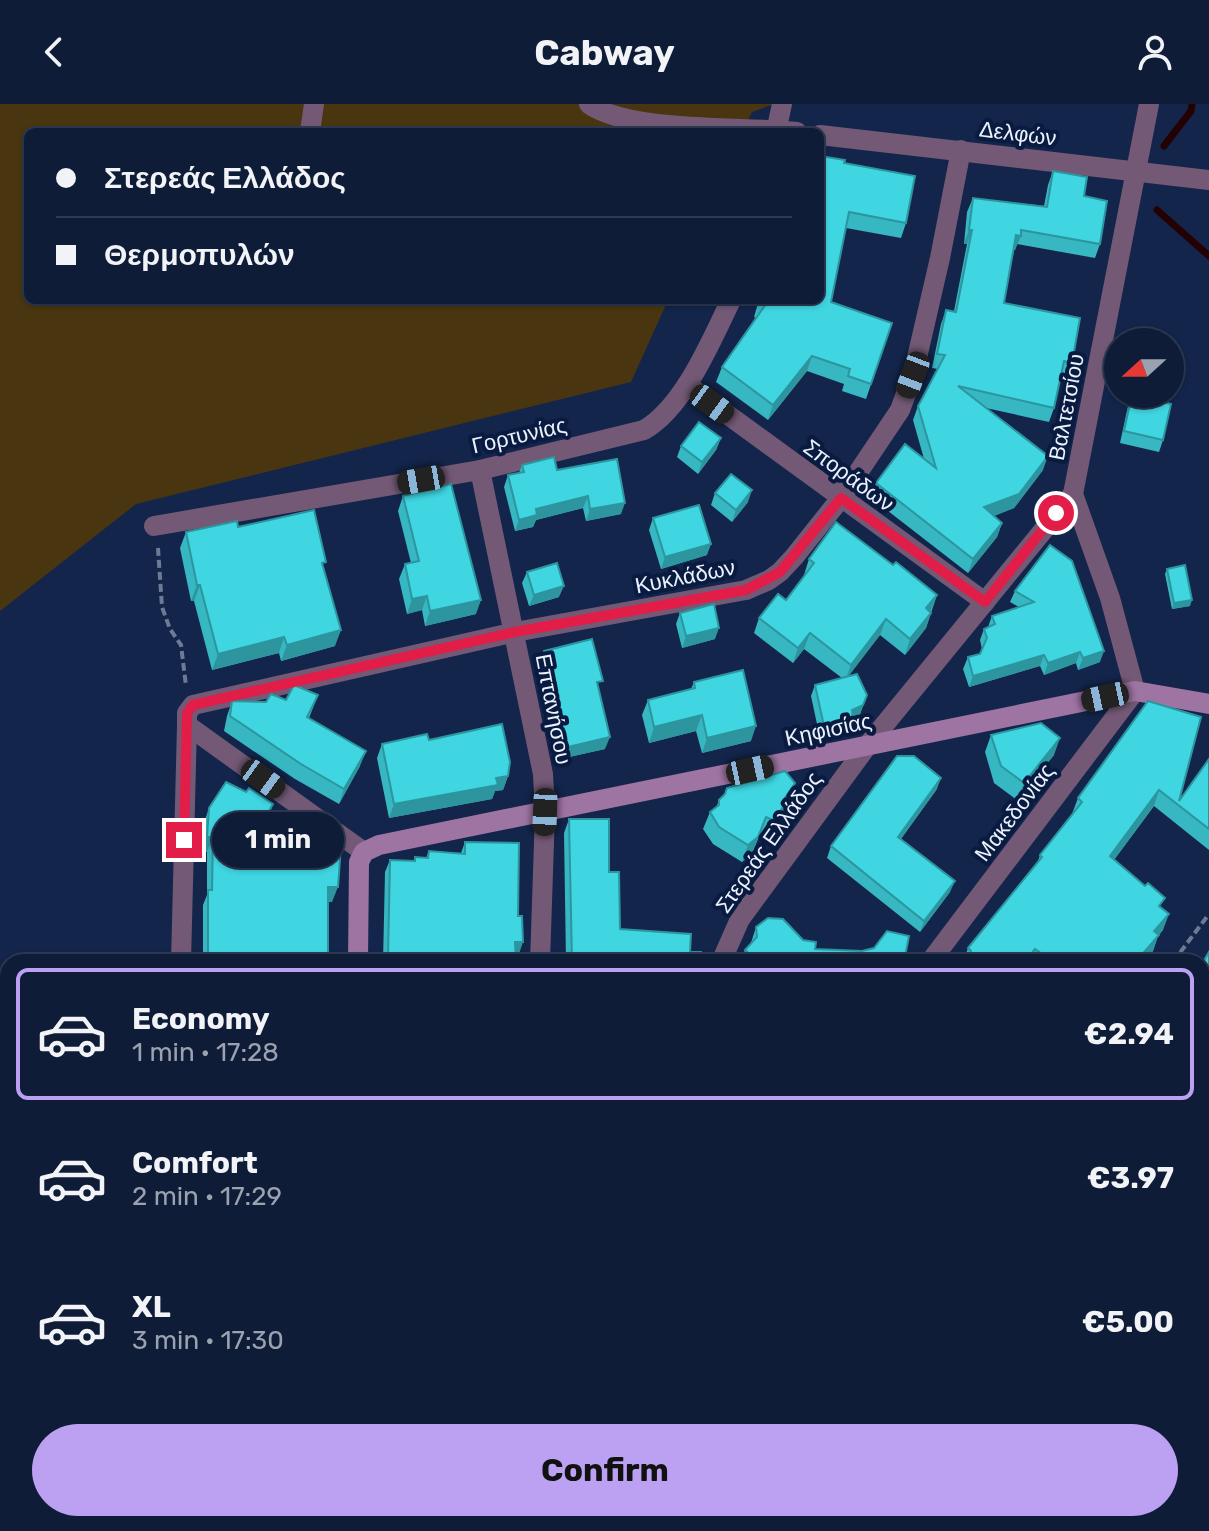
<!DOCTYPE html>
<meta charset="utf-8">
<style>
:root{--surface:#0e1c38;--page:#1c2943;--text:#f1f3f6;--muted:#9ba1ae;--line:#2e3a53;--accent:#bca0f2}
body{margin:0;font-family:Rubik,sans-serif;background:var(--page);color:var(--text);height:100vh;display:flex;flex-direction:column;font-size:30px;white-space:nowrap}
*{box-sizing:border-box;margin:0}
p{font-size:26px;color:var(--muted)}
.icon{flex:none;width:44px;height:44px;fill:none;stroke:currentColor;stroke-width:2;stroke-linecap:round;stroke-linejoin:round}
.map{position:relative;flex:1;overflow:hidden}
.drawer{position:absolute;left:0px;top:850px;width:1210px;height:578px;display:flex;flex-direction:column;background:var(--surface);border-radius:24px 24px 0 0;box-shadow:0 2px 6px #0004,0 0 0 2px var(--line)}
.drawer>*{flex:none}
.hud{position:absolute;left:24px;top:24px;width:800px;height:176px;border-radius:12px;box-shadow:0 2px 6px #0004,0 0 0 2px var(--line);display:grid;align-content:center;height:176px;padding:0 32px;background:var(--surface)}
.needle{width:52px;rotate:249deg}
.controls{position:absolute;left:1104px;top:224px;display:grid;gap:16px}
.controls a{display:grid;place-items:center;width:80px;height:80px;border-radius:50%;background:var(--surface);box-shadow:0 2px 6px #0004,0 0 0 2px var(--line);font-size:40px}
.end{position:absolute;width:36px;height:36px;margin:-18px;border:10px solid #e11d48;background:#fff;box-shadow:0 0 0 4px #fff}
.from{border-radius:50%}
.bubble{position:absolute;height:56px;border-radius:28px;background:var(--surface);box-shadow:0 2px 6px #0004,0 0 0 2px var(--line);font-size:26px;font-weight:700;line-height:56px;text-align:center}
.car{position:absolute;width:24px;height:48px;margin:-24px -12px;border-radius:10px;box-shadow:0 0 6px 2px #0007;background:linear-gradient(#222 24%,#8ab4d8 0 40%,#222 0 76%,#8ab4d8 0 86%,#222 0)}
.hud b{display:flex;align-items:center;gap:28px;height:76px;font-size:30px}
.hud b+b{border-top:2px solid var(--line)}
.hud i{width:20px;height:20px;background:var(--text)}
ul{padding:14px 0 0;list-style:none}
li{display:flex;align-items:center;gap:24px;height:132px;margin:0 16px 12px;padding:0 16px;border:4px solid transparent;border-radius:12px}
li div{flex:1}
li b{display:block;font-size:30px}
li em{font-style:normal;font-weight:700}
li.on{border-color:var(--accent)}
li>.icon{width:72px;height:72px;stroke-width:1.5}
.primary-button{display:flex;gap:16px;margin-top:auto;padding:16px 32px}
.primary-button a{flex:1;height:92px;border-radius:48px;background:var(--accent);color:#111;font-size:32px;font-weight:700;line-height:92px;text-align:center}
header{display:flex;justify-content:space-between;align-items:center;height:104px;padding:0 32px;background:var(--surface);font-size:36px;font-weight:700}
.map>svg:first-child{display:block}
.green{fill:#493610}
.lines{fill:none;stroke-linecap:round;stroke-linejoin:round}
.stream{stroke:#230001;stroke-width:7}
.path{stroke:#6d7a95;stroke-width:4;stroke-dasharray:8 4;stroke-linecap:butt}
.street{stroke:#735976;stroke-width:20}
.secondary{stroke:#9e74a3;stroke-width:20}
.wall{fill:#36b7c2}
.shaded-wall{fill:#2c959e}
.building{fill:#3fd5e1;stroke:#2c959e;stroke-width:2}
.route{stroke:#e11d48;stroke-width:10}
.labels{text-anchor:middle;stroke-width:8;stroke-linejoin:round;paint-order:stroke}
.street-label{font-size:22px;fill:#ecf2fc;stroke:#091b40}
</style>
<header><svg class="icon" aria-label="back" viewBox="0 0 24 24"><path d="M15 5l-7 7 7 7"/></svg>Cabway<svg class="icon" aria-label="person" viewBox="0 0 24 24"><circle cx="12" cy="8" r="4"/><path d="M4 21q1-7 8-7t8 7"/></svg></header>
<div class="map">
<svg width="1209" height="1427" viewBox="0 0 1209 1427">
<rect width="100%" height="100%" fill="#13254b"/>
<!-- green -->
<path class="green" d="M0 0H774L752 8 743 28H28V196H668L631 278 136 400 0 507Z"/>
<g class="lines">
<!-- stream -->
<g class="stream">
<path d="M1164 42 1191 7 1192 0"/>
<path d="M1157 106 1209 152"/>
</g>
<!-- path -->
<g class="path">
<path d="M158 444 162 503 170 525 181 541 186 582"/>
<path d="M1173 858 1209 810"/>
<path d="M1202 1061 1209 1074"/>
</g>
<!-- street -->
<g class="street">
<path d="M589 0C630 29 743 22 797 28"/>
<path d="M310 28 314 0"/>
<path d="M776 28 782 0"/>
<path d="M820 31 1209 76"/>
<path d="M687 281 985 498"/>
<path d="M480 366 543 670 545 708 540 858"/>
<path d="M154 422 480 366 644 326C684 303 711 237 731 196"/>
<path d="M187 621 364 748"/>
<path d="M181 858 187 621V609L193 601 515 528 746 486 769 476 780 468 794 453 841 394 900 306 913 271 940 154 961 46"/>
<path d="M721 858 740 815 867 642 1073 390"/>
<path d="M930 858 1135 587 1110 494 1073 390 1149 0"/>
<path d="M1202 932 1209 934"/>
<path d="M1202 1244H1209"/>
<path d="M208 1420 209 1427"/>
<path d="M333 1420 342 1427"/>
<path d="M755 1420 758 1427"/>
<path d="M953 1420 957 1427"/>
<path d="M1153 1420 1156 1427"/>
</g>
<!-- secondary -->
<g class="secondary">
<path d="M358 858 359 758 364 748 379 741 1135 587 1209 600"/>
<path d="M0 1258 8 1257"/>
</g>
</g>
<!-- wall -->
<g class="wall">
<path d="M844 59 906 119 901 134 846 124 831 198 892 219 866 295 842 287 844 280 807 267 768 316 716 278 722 263 756 214 754 213 759 196H820Z"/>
<path d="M1053 67 1084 92 1100 140 1095 154 1017 140 1015 146H1014L1004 199 1072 259 1066 273 1061 272 1054 304 1049 318 986 304 1043 366 1014 404 994 412 1002 419 997 433 968 469 870 393 876 379 924 355 913 316 918 302 938 265 932 264 941 220 946 206 954 207 967 140H964L967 108 973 94 1044 102 1048 81Z"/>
<path d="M1132 290 1163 336 1159 348 1120 339 1128 302Z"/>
<path d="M721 334 716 346 698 370 677 353 681 342Z"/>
<path d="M522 361 557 366 621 410 586 417 583 404 536 416 533 423 515 427 504 383 508 371 519 369Z"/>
<path d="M715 389 748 398 732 418 711 401Z"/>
<path d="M403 392 476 510 425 522 422 506 407 510 399 475 405 460 411 459 398 407Z"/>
<path d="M653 414 707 451 661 465 649 426Z"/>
<path d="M238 423 324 464 335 542 281 557 279 549 212 566 194 497H191L180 444 186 428Z"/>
<path d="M1050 441 1100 558 1078 566 1076 559 1044 571 1040 562 969 583 963 565 968 553 980 550 982 545 980 536 984 525 988 523 992 512 1019 503 1010 498 1015 487Z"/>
<path d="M809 455 893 461 937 491 926 524 905 551 880 531 848 572 867 591 859 613 853 615 849 627 820 634 811 592 815 581 842 574 804 545 793 559 754 529 759 514 786 496 805 471H804Z"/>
<path d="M1167 465 1190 502 1172 505 1165 470Z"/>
<path d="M527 468 559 493 529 502 522 479Z"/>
<path d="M680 509 715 535 682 544 676 520Z"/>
<path d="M544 547 599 587 605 645 560 655 552 618 554 612 540 559Z"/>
<path d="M694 578 751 637 702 649 696 627 649 639 642 611 648 596 691 585Z"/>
<path d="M318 591 309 614 360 662 339 700 295 675 224 627 227 612 232 597 266 598Z"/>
<path d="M1148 597 1179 697 1209 655V746L1154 702 1114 756 1161 804 1163 826 1158 832 1153 847 1143 858H963L968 844 1037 760 1040 751 1072 710 1078 694Z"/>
<path d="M991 631 1054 651 1017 696 994 679 985 648Z"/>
<path d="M429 636 508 672 503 686 495 687 492 695 389 714 377 654 382 640Z"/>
<path d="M795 679 781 715 767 733 760 730 752 750 742 758 713 740 703 725 710 708 716 704 719 696 724 691 727 684Z"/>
<path d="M937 685 901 735 950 788 920 828 827 754 831 742Z"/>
<path d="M273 700 267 716 254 738 332 798H328V858H203V801L207 791V748H201L204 719 209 704Z"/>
<path d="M569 715 609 768 620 825 690 848 700 858H566L564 729Z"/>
<path d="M465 738 518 812 519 850H516V858H383L385 768 390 756 414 757 415 753 426 754 429 747 461 749Z"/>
<path d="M756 823 803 836 815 845 904 858H740L745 846 751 839Z"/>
<path d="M1209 848V876L1202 871V861Z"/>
<path d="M1202 953 1205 958 1209 957V1035L1204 1026 1202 1027Z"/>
<path d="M1202 1262H1209V1427H1195L1193 1424 1189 1427 1185 1420H1202Z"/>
<path d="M140 1420H174L172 1424 161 1427H142Z"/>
<path d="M366 1420H403L397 1427H375Z"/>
<path d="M984 1420H1123L1112 1427H986Z"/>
</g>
<!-- shaded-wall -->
<g class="shaded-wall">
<path d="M969 126H972L967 140H964Z"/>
<path d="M1016 131 1021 132 1015 146 1011 145Z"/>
<path d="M812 252 807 267 768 316 773 301Z"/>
<path d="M721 334 716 346 698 370 702 358Z"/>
<path d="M1048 352 1043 366 1014 404 978 418 984 403Z"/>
<path d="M752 386 748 398 732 418 736 406Z"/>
<path d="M588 392 583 404 536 416 533 423 515 427 519 416 536 405Z"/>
<path d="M625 399 621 410 586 417 590 405Z"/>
<path d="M1002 419 997 433 968 469 973 455Z"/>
<path d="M711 440 707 451 661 465 665 453Z"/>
<path d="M197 481H200L194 497H191Z"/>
<path d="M564 482 559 493 529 502 534 491Z"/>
<path d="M937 491 931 506 921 520 926 504Z"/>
<path d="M427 492 422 506 407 510 412 495Z"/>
<path d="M481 496 476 510 425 522 430 507Z"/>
<path d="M1192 496 1190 502 1172 505 1174 499Z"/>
<path d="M931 509 926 524 905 551 910 535Z"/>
<path d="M886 515 880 531 845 577 851 561Z"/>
<path d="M719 524 715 535 682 544 686 532Z"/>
<path d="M341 526 335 542 281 557 287 541Z"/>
<path d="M810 529 804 545 793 559 798 544Z"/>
<path d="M284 533 279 549 212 566 218 550Z"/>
<path d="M1104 547 1100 558 1078 566 1083 554Z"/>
<path d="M1080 548 1076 559 1044 571 1048 559Z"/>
<path d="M1044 551 1040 562 969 583 973 572Z"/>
<path d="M863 601 859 613 850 617 853 616 849 627 820 634 824 622 852 606Z"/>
<path d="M702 611 696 627 649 639 654 623Z"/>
<path d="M756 622 751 637 702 649 707 634Z"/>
<path d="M610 633 605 645 560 655 564 644Z"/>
<path d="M1060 634 1054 651 1017 696 1024 679Z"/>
<path d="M366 647 360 662 339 700 344 685Z"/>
<path d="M508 672 503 686 495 687 492 695 389 714 394 700 496 674Z"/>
<path d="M941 674 937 685 894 744 898 733Z"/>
<path d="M795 679 781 715 767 733 773 716 785 694Z"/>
<path d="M1159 686 1154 702 1104 769 1110 752Z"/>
<path d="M273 700 267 716 243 755 249 740Z"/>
<path d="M766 713 752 750 742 758 748 741Z"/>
<path d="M207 733H213L207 748H201Z"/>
<path d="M955 777 950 788 920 828 924 817Z"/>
<path d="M328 783H338L332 798H322Z"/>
<path d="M1169 810 1163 826 1158 832 1153 847 1143 858H1137L1154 827Z"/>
<path d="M515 838H523L519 850 511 851Z"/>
<path d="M1035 845 1030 858H1025Z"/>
<path d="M388 852H393L390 858H385Z"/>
<path d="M1209 1011 1204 1026 1202 1027V1021L1205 1013Z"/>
<path d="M8 1158V1173L0 1176V1161Z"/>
<path d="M1209 1210V1224L1202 1226V1211Z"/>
<path d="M148 1420H174L172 1424 161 1427H145Z"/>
<path d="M396 1420H403L397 1427H394Z"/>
<path d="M1095 1420H1098L1096 1427H1083Z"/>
<path d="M1106 1420H1123L1112 1427H1101L1103 1422Z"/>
<path d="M1191 1420H1195L1193 1424 1189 1427Z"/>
</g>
<!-- building -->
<g class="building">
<path d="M820 52 845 56 844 59 915 72 906 119 849 108 831 198 892 219 871 280 848 272 850 265 812 252 773 301 722 263 766 200 759 198 760 196H820Z"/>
<path d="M1053 67 1087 73 1084 92 1107 97 1100 140 1021 126V132L1016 131 1004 199 1080 214 1072 259 1064 257 1054 304 958 282 1048 352 1019 390 984 403 1002 419 973 455 876 379 905 340 936 364 918 302 945 251 937 250 946 206 956 208 972 126H969L973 94 1047 103Z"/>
<path d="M1132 290 1171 300 1163 336 1124 327Z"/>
<path d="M699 318 721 334 702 358 681 342Z"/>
<path d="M554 353 557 366 617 355 625 399 590 405 588 392 536 405 537 411 519 416 508 371 524 368 522 361Z"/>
<path d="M731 370 752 386 736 406 715 389Z"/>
<path d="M451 380 481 496 430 507 427 492 412 495 405 460 419 457 403 392Z"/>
<path d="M699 401 711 440 665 453 653 414Z"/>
<path d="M314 406 326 458 322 459 341 526 287 541 284 533 218 550 200 481H197L186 428 237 417 238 423Z"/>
<path d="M836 418 893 461 896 458 937 491 926 504 931 509 910 535 886 515 851 561 810 529 798 544 759 514 778 490 786 496 814 459 809 455Z"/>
<path d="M1050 441 1072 457 1104 547 1083 554 1080 548 1048 559 1044 551 973 572 968 553 980 550 987 534 984 525 995 520 992 512 1034 498 1015 487Z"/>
<path d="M557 459 564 482 534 491 527 468Z"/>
<path d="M1185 461 1192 496 1174 499 1167 465Z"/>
<path d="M714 500 719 524 686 532 680 509Z"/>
<path d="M592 535 603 577 597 578 610 633 564 644 556 607 559 606 544 547Z"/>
<path d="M743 566 756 622 707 634 702 611 654 623 648 596 695 584 694 578Z"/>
<path d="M857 570 867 591 863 601 852 606 853 616 824 622 815 581Z"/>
<path d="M294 581 318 591 307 613 366 647 344 685 301 660 230 612 232 597 266 598 271 590 286 596Z"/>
<path d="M1148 597 1201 613 1179 697 1209 655V725L1159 686 1110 752 1145 782 1148 779 1165 794 1159 802 1169 810 1154 827 1159 831 1138 855 1142 858H1053L1035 845 1025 858H970L971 847 968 844 1042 753 1040 751 1082 698 1078 694Z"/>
<path d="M1041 619 1060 634 1024 679 1001 662 991 631Z"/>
<path d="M502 620 510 658 508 672 496 674 498 681 394 700 382 640 427 630 429 636Z"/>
<path d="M897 652H914L941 674 898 733 955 777 924 817 831 742Z"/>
<path d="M785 667 795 679 785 694 787 698 773 716 766 713 758 733 748 741 719 723 710 708 719 701V696L725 690 727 684Z"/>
<path d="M226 678 246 688 249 684 273 700 249 740 299 721 310 720 321 724 341 742 338 783H328V858H208V786H212L213 733H207L209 704Z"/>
<path d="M569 715H609V768H619L620 825 691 830 690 848H701L700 858H572Z"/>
<path d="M465 738 519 739 518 812H522L523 838H515L516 858H392L393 852H388L390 756 415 757V753L428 754 429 747 465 750Z"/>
<path d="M768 814 783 815 803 836 816 838 815 845 862 847 874 844 887 827 909 832 904 858H759L745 846 757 833 756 823Z"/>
<path d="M1209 848V862L1203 858Z"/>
<path d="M1202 953 1205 958 1209 957V1011L1205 1013 1202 1007Z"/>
<path d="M8 1112V1158L0 1161V1115Z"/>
<path d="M1209 1152V1210L1202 1211V1156Z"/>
<path d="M1202 1262H1209V1425L1202 1413Z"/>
<path d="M276 1420H305L300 1427H271Z"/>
<path d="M501 1420H526L535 1427H496Z"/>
<path d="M854 1420H915L929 1423 928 1427H852Z"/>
<path d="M995 1420H1095L1083 1427H1005L997 1424Z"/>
</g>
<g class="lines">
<!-- route -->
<path class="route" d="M184 736 187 609 193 601 515 528 746 486 780 468 841 394 985 498 1056 409"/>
</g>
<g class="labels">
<!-- street labels -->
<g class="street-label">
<text transform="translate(1018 29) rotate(7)" y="8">Δελφών</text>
<text transform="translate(1066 303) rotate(-79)" y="8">Βαλτετσίου</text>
<text transform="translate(519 331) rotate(-13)" y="8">Γορτυνίας</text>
<text transform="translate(849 371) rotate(36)" y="8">Σποράδων</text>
<text transform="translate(685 472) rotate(-11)" y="8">Κυκλάδων</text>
<text transform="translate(554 605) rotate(79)" y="8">Επτανήσου</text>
<text transform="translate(828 625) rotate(-12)" y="8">Κηφισίας</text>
<text transform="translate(1014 708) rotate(-53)" y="8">Μακεδονίας</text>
<text transform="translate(768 738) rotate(-55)" y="8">Στερεάς Ελλάδος</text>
</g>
</g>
</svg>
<div class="controls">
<a><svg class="needle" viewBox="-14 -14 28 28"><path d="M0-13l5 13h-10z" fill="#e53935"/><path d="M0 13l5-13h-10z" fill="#9ba1ae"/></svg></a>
</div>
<i class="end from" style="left:1056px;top:409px"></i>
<i class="end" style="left:184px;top:736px"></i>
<div class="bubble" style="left:212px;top:708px;width:132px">1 min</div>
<i class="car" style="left:913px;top:271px;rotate:201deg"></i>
<i class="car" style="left:712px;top:300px;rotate:126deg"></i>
<i class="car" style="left:421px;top:376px;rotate:260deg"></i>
<i class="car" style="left:1105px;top:593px;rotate:258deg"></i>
<i class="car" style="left:750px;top:666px;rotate:78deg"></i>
<i class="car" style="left:263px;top:675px;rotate:126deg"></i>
<i class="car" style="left:545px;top:708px;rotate:182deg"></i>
<div class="hud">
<b><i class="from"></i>Στερεάς Ελλάδος</b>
<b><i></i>Θερμοπυλών</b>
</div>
<section class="drawer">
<ul>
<li class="on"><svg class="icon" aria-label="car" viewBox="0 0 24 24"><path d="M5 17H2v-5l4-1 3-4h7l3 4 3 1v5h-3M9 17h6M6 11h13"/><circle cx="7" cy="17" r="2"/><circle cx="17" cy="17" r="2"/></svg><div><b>Economy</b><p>1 min · 17:28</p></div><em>€2.94</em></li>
<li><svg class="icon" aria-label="car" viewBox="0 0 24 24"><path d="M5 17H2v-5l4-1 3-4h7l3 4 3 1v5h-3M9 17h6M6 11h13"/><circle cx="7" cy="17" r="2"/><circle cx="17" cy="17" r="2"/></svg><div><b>Comfort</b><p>2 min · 17:29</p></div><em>€3.97</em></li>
<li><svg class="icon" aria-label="car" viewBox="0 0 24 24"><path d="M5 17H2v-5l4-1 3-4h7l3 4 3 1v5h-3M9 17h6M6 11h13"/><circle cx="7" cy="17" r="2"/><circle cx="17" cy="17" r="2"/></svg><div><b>XL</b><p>3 min · 17:30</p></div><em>€5.00</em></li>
</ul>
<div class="primary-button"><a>Confirm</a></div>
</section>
</div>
